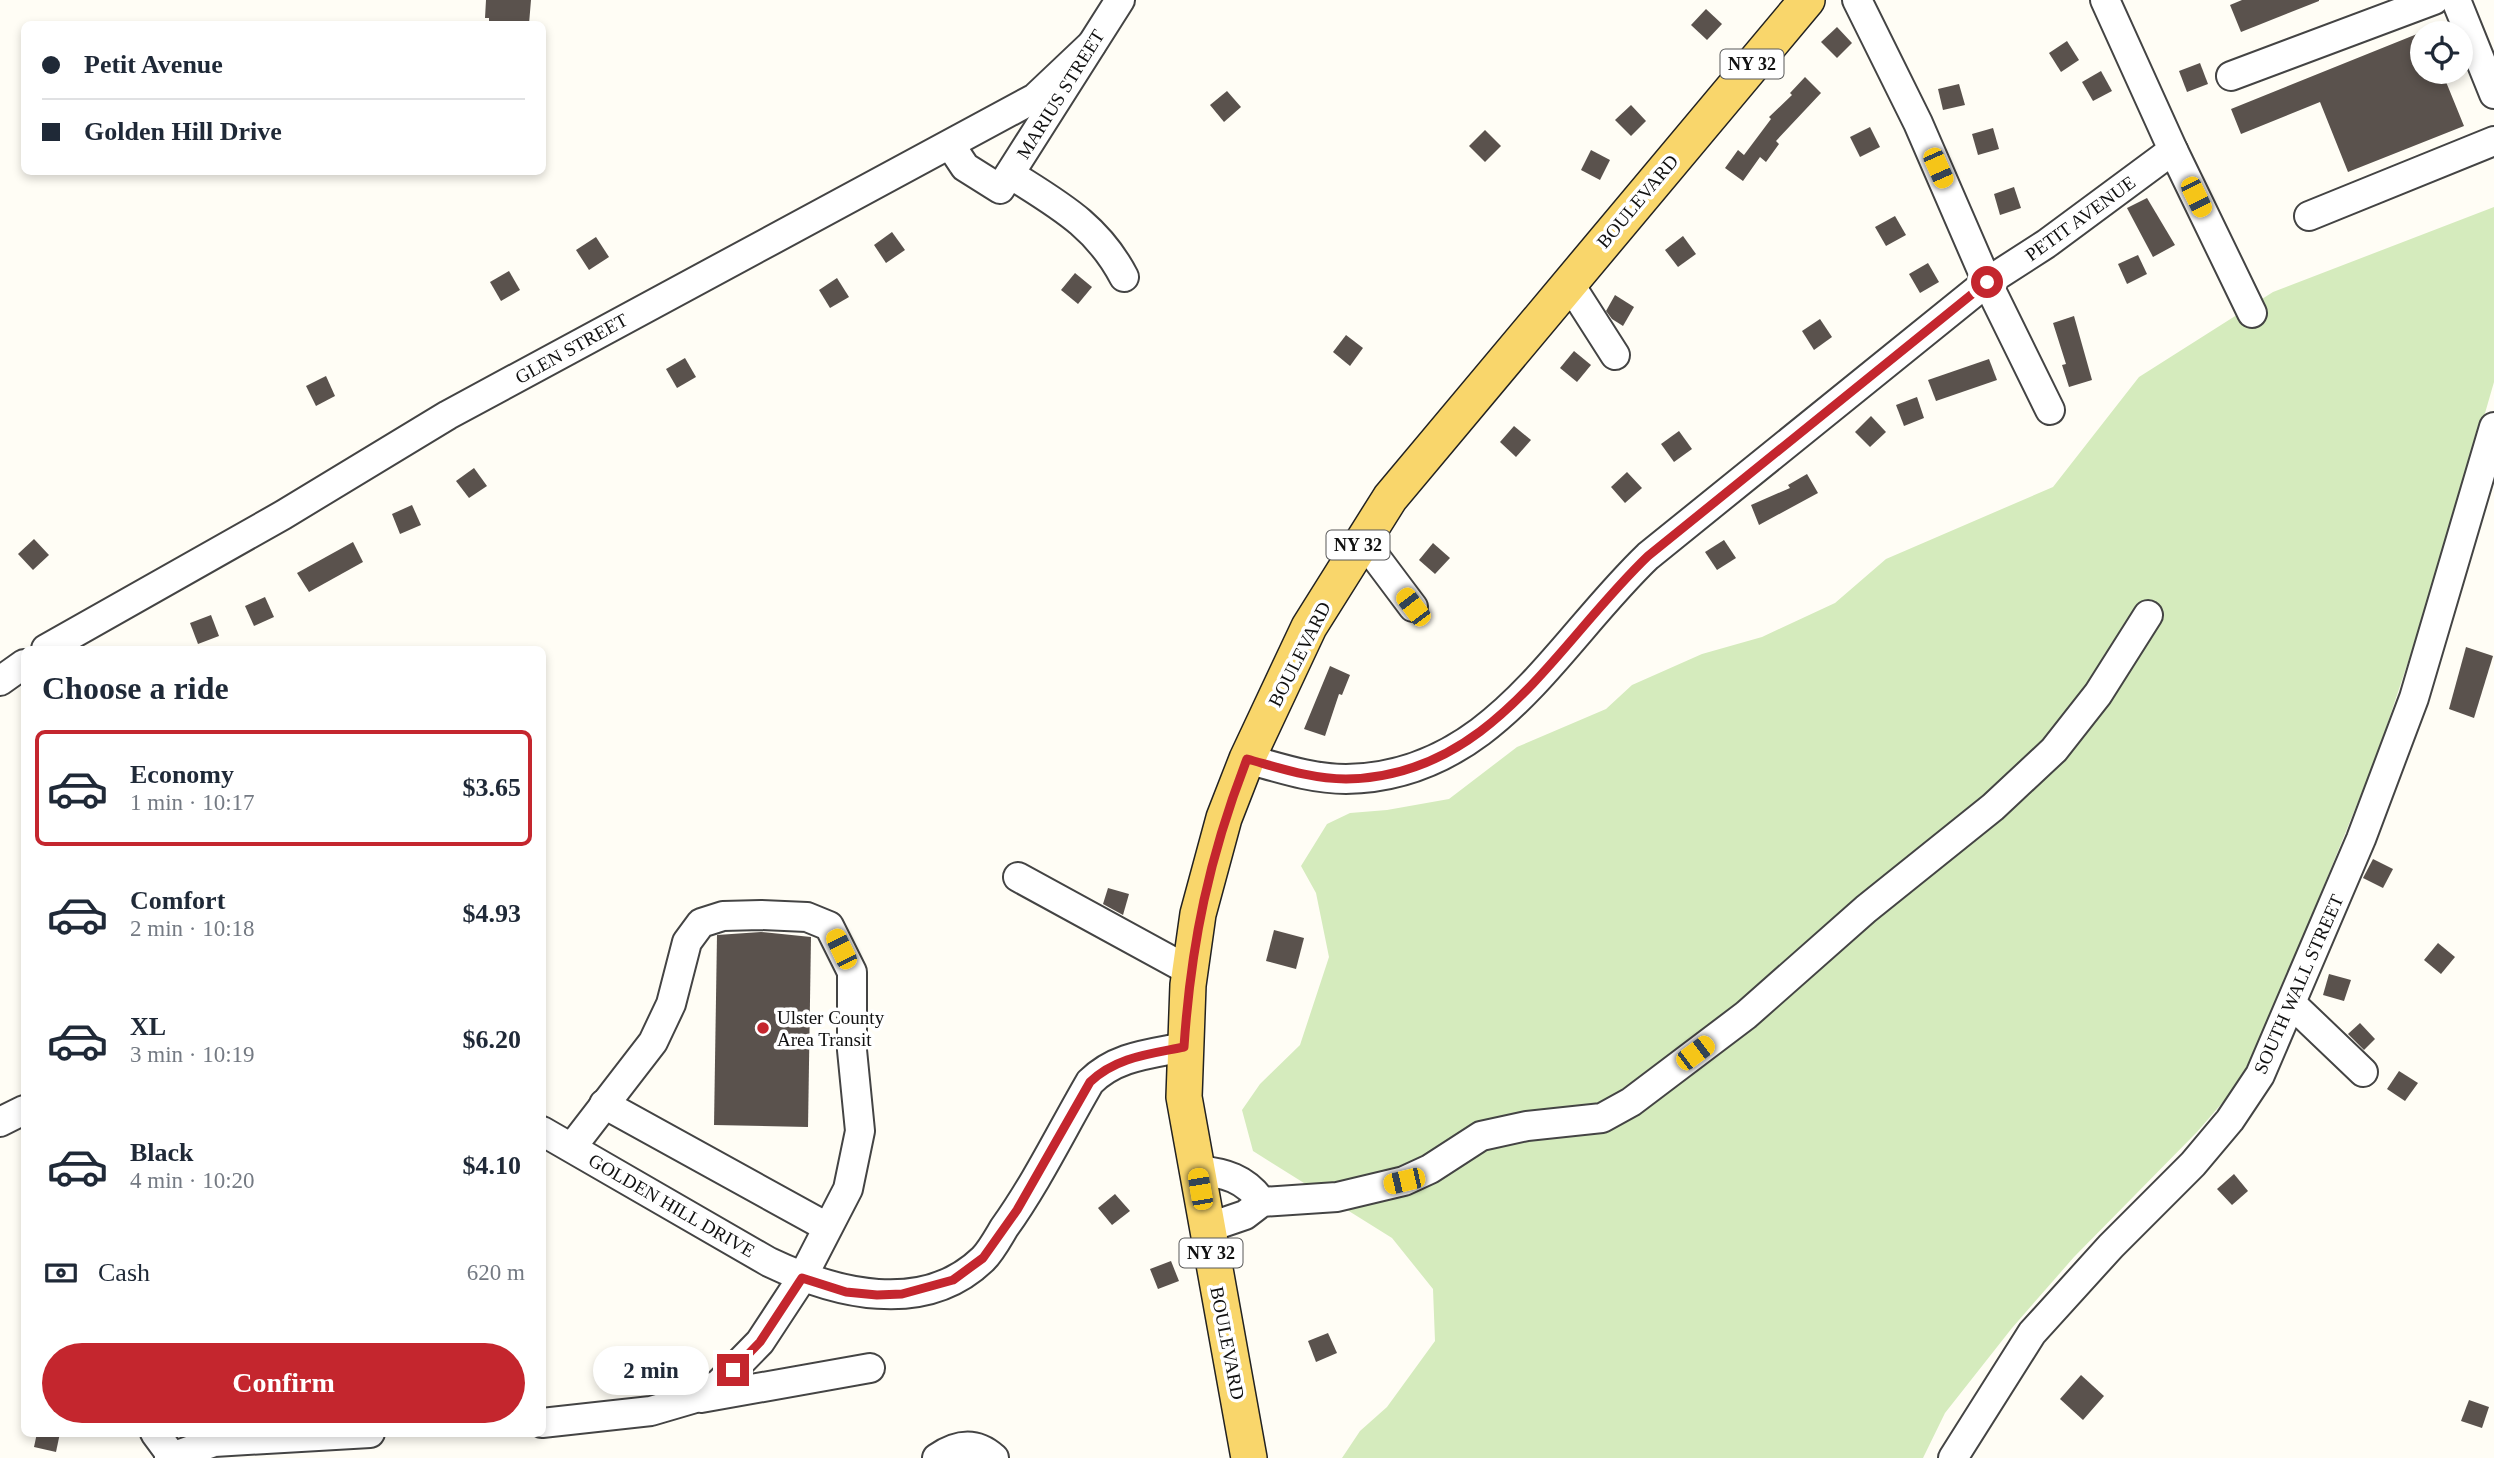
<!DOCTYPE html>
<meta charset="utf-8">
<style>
:root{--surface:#fff;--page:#f2f2f3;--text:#1f2937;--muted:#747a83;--line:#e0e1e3;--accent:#c4262e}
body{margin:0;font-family:"Times New Roman",serif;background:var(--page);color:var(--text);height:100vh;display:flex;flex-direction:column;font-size:26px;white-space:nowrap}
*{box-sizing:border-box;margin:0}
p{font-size:23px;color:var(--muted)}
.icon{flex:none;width:38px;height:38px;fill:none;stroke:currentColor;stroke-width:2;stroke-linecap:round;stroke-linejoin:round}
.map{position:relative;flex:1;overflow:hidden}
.panel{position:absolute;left:21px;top:646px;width:525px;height:791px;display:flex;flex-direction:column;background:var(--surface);border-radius:10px;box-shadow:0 4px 10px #0003}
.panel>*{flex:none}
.banner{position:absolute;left:21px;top:21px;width:525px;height:154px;border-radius:10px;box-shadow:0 4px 10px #0003;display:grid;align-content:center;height:154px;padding:0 21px;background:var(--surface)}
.fabs{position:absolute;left:2410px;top:21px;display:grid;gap:14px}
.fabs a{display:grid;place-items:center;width:63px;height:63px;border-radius:50%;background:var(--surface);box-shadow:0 4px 10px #0003;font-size:35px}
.end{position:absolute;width:32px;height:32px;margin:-16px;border:9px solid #c4262e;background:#fff;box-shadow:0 0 0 4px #fff}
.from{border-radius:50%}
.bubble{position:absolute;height:49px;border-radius:24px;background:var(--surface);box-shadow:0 4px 10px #0003;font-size:23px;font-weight:700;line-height:49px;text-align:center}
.car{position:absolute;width:21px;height:42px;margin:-21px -10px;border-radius:9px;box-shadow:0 0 5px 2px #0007;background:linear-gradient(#f5c518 24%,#345 0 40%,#f5c518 0 76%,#345 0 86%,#f5c518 0)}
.banner b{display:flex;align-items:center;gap:24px;height:66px;font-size:26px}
.banner b+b{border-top:2px solid var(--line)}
.banner i{width:18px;height:18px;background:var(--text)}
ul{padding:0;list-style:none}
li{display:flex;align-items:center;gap:21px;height:116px;margin:0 14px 10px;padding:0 7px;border:4px solid transparent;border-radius:10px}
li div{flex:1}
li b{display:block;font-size:26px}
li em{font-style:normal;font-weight:700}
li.current{border-color:var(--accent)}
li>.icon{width:63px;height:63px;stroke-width:1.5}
h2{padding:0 21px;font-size:32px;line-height:84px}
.pay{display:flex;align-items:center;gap:18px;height:77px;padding:0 21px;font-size:26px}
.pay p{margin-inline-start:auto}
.primary-button{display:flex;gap:14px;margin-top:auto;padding:14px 21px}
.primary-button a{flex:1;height:80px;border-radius:42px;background:var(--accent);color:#fff;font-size:28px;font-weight:700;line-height:80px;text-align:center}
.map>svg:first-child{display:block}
.green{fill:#d5ebbd}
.building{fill:#5a524d}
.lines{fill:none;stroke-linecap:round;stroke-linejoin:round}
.minor-casing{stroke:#444;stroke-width:32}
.major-casing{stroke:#222;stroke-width:38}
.minor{stroke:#fff;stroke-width:28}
.major{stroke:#f9d66b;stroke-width:35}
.route{stroke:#c4262e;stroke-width:9}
.poi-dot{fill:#c4262e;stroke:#fff;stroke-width:2.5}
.labels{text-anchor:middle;stroke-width:7;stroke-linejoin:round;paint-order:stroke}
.shield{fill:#fff;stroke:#585858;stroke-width:2}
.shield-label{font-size:18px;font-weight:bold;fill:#111}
.street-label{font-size:19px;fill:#111;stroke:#fff}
.poi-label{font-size:19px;fill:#111;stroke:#fff;text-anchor:start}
</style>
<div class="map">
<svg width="2494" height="1458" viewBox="0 0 2494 1458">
<rect width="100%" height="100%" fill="#fffdf5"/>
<!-- green -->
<path class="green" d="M2494 207V382L2447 545 2377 755 2258 1048 2230 1094 2197 1132 2074 1257 2012 1328 1945 1413 1923 1458H1342L1360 1431 1387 1407 1435 1341 1433 1289 1392 1238 1253 1151 1242 1110 1260 1084 1300 1045 1329 957 1316 893 1301 866 1327 824 1350 813 1387 810 1449 799 1517 747 1606 709 1632 685 1702 654 1762 637 1835 603 1886 559 2053 487 2139 377 2273 292Z"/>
<!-- building -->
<g class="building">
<path d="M486 0H531L529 24H489V18H485Z"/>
<path d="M2242 0H2319V1L2241 32 2230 5Z"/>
<path d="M1706 9 1722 24 1707 40 1691 25Z"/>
<path d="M1837 27 1852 43 1837 58 1821 42Z"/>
<path d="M2422 32V72H2442L2464 126 2348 172 2320 102 2241 134 2231 109Z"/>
<path d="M2067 41 2079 60 2061 72 2049 53Z"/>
<path d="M2200 63 2208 84 2187 92 2179 71Z"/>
<path d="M2101 71 2112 91 2093 101 2082 82Z"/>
<path d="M1805 77 1821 93 1776 141 1779 144 1766 162 1760 157 1743 181 1725 168 1738 150 1744 155 1771 119 1769 117 1792 95 1790 93Z"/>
<path d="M1959 84 1965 105 1943 110 1938 89Z"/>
<path d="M1227 91 1241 107 1224 122 1210 105Z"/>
<path d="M1631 105 1646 121 1631 136 1615 120Z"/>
<path d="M1870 127 1880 147 1860 157 1850 137Z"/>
<path d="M1993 128 1999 149 1978 155 1972 134Z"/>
<path d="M1485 130 1501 146 1485 162 1469 146Z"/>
<path d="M1591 150 1610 160 1600 180 1581 170Z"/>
<path d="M2014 187 2021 208 2000 215 1994 194Z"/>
<path d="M2147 198 2175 245 2153 257 2127 208Z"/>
<path d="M1895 216 1906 235 1886 246 1875 227Z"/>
<path d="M892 232 905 250 886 263 874 245Z"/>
<path d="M1683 236 1696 254 1678 267 1665 250Z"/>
<path d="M596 237 609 257 589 270 576 250Z"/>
<path d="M2138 255 2147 274 2127 284 2118 264Z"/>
<path d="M1928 263 1939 282 1920 293 1909 274Z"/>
<path d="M509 271 520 290 501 301 490 282Z"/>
<path d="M1075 273 1092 287 1078 304 1061 290Z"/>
<path d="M837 278 849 297 830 308 819 290Z"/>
<path d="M1615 295 1634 307 1623 326 1612 319 1606 311Z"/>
<path d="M2074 316 2092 380 2069 387 2062 365 2066 364 2053 323Z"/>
<path d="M1820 319 1832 337 1814 350 1802 331Z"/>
<path d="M1346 335 1363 348 1350 366 1333 352Z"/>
<path d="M1574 351 1591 365 1577 382 1560 368Z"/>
<path d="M685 358 696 377 677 388 666 369Z"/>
<path d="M1989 359 1997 380 1936 401 1928 380Z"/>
<path d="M326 376 335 396 316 406 306 386Z"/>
<path d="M1917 397 1924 418 1904 426 1896 405Z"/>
<path d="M1871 416 1886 432 1870 447 1855 432Z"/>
<path d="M1514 426 1531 440 1516 457 1500 442Z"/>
<path d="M1679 431 1692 449 1674 462 1661 444Z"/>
<path d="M474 468 487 486 469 498 456 481Z"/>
<path d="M1627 472 1642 488 1625 503 1611 487Z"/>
<path d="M1807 474 1818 493 1759 525 1751 505 1790 488 1788 485Z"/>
<path d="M412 505 421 525 400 534 392 514Z"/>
<path d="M34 539 49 555 33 570 18 554Z"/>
<path d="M1724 540 1736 558 1717 570 1705 552Z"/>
<path d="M353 542 363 562 309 592 297 573Z"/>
<path d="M1433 543 1450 558 1435 574 1419 560Z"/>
<path d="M265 597 274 617 254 626 245 606Z"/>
<path d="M211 615 219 636 198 644 190 623Z"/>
<path d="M2466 647 2493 656 2474 718 2449 709Z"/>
<path d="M1330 666 1350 675 1342 695 1339 694 1325 736 1304 729Z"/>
<path d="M2373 859 2393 869 2383 888 2363 878Z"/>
<path d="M1108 888 1129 894 1123 915 1103 904Z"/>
<path d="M1274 930 1304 938 1296 969 1266 961Z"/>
<path d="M761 932 811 937 808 1127 714 1125 717 935Z"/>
<path d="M2438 943 2455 957 2441 974 2424 960Z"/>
<path d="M2329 974 2351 980 2344 1001 2323 995Z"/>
<path d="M2360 1023 2375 1039 2364 1050 2348 1034Z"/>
<path d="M2399 1071 2418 1083 2405 1101 2387 1089Z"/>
<path d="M2234 1174 2248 1191 2232 1205 2217 1189Z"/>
<path d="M1115 1194 1130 1211 1112 1225 1098 1208Z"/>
<path d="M1171 1261 1179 1281 1158 1289 1150 1269Z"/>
<path d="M1328 1333 1337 1353 1316 1362 1308 1341Z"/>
<path d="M2081 1375 2104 1396 2083 1420 2060 1399Z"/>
<path d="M2469 1400 2489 1407 2482 1428 2461 1421Z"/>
<path d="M37 1433H60L56 1452 34 1447Z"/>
</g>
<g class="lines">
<defs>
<g id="minor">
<path d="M1857 0 1918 123 1987 282 2050 410"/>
<path d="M2105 0 2173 150 2252 313"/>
<path d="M2456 0 2494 94"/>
<path d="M2231 76 2434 0"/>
<path d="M951 146 965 167 1000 189 1120 0"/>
<path d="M1010 174C1057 204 1097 225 1124 277"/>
<path d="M2309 216 2494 141"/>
<path d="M1569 283 1615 355"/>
<path d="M1362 539 1413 607"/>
<path d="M46 649 283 515 448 415 1035 98 1091 45"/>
<path d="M0 681 24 664"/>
<path d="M1247 759C1280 768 1312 779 1346 779 1492 777 1555 645 1648 556L1987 282 2046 244 2173 150"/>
<path d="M1018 877 1190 971"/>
<path d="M2292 1004 2363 1072"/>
<path d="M604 1104 827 1227"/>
<path d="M0 1122 24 1110"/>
<path d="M542 1131 769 1262C834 1293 923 1317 983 1259 991 1251 998 1238 1004 1228 1037 1182 1062 1130 1090 1082 1116 1056 1150 1054 1184 1047"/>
<path d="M1197 1170C1225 1173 1245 1178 1262 1202"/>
<path d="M1207 1228 1245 1215 1262 1202 1337 1197 1404 1181 1430 1169 1481 1136 1527 1126 1602 1118 1631 1102 1746 1015 1866 909 1993 807 2054 750 2098 694 2148 615"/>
<path d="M701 1398 870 1368"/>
<path d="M542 1423 651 1411 692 1399 719 1384 760 1342 802 1278 848 1189 860 1131 852 1050V972L829 926 807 917 761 915 723 916 701 923 687 942 671 1004 653 1042 572 1147"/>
<path d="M155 1433 172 1456"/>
<path d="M169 1458 214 1442 370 1433"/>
<path d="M937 1458C956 1445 975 1441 994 1458"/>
<path d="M1953 1458 2032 1333 2111 1246 2193 1164 2230 1120 2260 1075 2361 839 2414 698 2494 427"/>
</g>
<path id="major" d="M1249 1458 1184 1097 1188 985 1198 914 1224 818 1247 759 1309 627 1390 498 1807 0"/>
</defs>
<!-- minor casing -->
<use href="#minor" class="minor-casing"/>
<!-- major casing -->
<use href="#major" class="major-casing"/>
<!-- minor -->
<use href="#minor" class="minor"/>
<!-- major -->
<use href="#major" class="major"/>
</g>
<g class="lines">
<!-- route -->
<path class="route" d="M733 1370 760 1342 802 1278 846 1292 877 1295 902 1294 953 1280 983 1258 1017 1210 1090 1082C1116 1057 1150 1054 1184 1047 1191 943 1209 857 1247 759 1280 768 1312 779 1346 779 1491 777 1555 645 1648 556L1987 282"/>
</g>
<!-- markers -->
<circle class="poi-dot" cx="763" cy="1028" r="7"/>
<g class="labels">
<!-- shield labels -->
<g class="shield">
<rect x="1720.5" y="49.5" width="63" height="29" rx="5"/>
<rect x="1326.5" y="530.5" width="63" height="29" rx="5"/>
<rect x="1179.5" y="1238.5" width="63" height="29" rx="5"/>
</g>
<g class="shield-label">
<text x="1752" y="70">NY 32</text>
<text x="1358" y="551">NY 32</text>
<text x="1211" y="1259">NY 32</text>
</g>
<!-- street labels -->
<g class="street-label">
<text transform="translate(1060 94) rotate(-58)" y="7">MARIUS STREET</text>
<text transform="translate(1637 201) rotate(-50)" y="7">BOULEVARD</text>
<text transform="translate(2080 218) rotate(-36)" y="7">PETIT AVENUE</text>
<text transform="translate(571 348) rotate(-29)" y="7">GLEN STREET</text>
<text transform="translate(1299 654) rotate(-63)" y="7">BOULEVARD</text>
<text transform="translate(2298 984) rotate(-66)" y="7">SOUTH WALL STREET</text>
<text transform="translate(672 1205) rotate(30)" y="7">GOLDEN HILL DRIVE</text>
<text transform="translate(1228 1343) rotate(79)" y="7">BOULEVARD</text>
</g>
<!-- poi labels -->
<g class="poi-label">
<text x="777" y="1024">Ulster County<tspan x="777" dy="22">Area Transit</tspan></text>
</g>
</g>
</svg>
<div class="fabs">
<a><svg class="icon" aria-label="locate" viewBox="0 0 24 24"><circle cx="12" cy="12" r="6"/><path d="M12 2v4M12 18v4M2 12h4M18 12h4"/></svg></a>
</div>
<i class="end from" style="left:1987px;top:282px"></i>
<i class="end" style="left:733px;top:1370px"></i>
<div class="bubble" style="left:593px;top:1346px;width:116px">2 min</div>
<i class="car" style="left:1938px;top:168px;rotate:156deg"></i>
<i class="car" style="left:2196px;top:197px;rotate:154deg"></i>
<i class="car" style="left:1413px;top:607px;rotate:323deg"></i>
<i class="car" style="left:841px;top:949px;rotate:334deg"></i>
<i class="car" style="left:1695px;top:1053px;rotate:53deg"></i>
<i class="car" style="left:1404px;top:1181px;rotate:257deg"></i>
<i class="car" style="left:1200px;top:1189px;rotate:350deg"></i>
<div class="banner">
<b><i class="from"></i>Petit Avenue</b>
<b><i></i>Golden Hill Drive</b>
</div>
<section class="panel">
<h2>Choose a ride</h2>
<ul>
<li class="current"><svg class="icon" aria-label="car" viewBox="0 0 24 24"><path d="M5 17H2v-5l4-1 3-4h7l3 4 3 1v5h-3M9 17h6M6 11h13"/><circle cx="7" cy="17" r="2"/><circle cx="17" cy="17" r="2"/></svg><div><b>Economy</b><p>1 min · 10:17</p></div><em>$3.65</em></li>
<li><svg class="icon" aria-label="car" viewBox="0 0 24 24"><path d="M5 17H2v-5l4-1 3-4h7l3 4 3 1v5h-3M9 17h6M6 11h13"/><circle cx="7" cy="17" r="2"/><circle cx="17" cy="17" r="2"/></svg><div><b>Comfort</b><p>2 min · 10:18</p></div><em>$4.93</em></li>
<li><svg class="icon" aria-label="car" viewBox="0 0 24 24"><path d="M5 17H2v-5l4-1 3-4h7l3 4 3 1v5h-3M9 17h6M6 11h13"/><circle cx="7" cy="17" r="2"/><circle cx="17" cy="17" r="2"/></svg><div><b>XL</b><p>3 min · 10:19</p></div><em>$6.20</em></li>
<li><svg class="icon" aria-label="car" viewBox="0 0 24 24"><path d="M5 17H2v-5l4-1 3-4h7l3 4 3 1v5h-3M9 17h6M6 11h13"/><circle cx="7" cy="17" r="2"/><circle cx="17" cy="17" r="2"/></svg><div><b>Black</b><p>4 min · 10:20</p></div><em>$4.10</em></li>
</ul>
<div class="pay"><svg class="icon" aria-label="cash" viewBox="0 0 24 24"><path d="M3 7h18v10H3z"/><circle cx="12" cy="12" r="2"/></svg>Cash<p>620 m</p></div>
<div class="primary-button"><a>Confirm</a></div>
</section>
</div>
